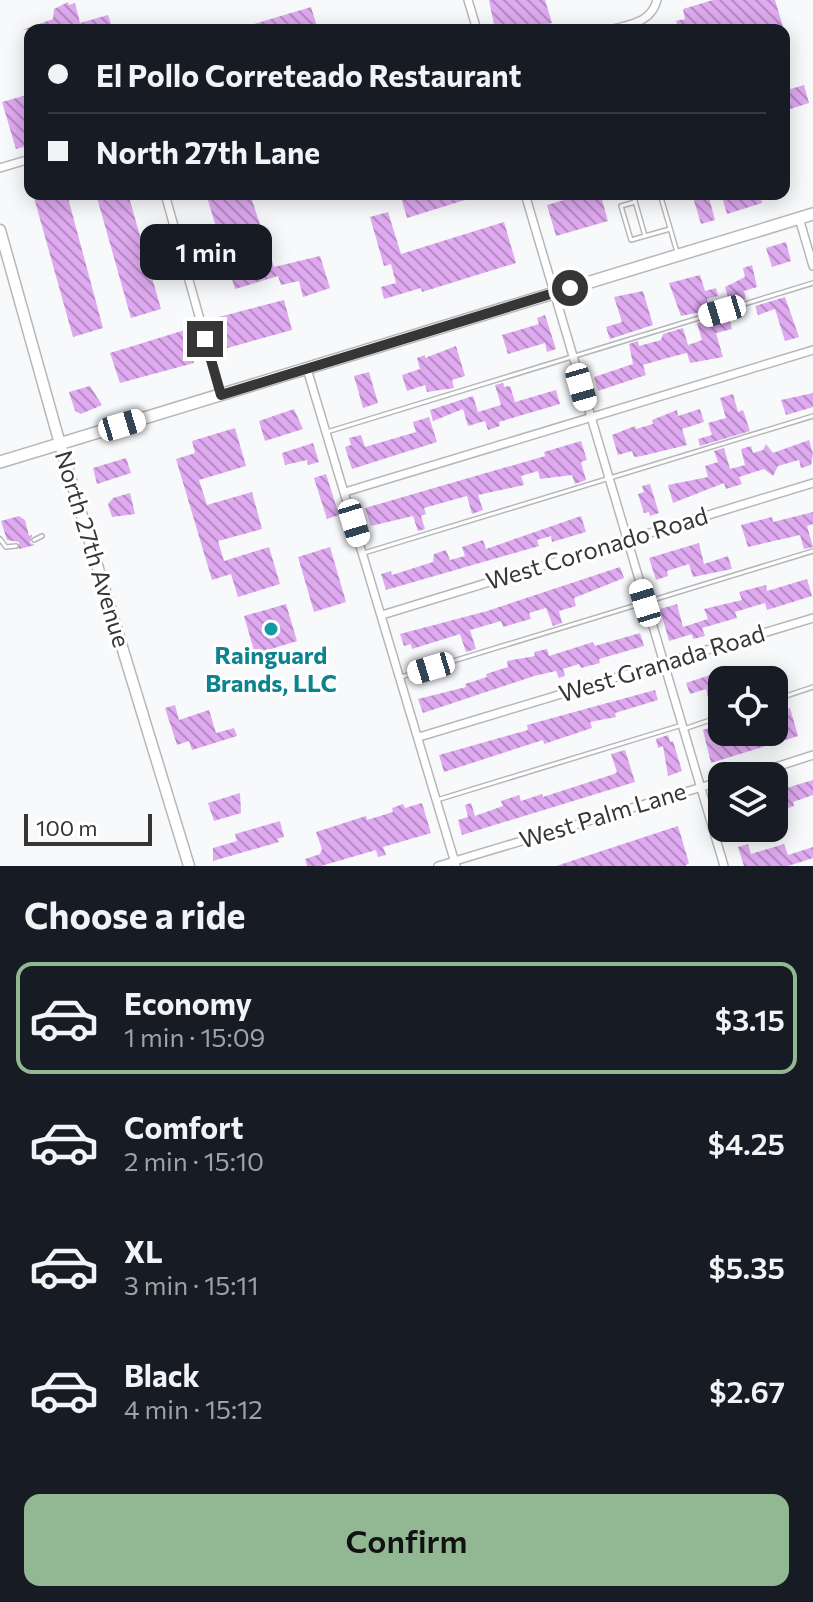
<!DOCTYPE html>
<meta charset="utf-8">
<style>
:root{--surface:#171b24;--page:#242831;--text:#f1f3f6;--muted:#9ea1a6;--line:#363941;--accent:#92b893}
body{margin:0;font-family:Commissioner,sans-serif;background:var(--page);color:var(--text);height:100vh;display:flex;flex-direction:column;font-size:30px;white-space:nowrap}
*{box-sizing:border-box;margin:0}
p{font-size:26px;color:var(--muted)}
.icon{flex:none;width:44px;height:44px;fill:none;stroke:currentColor;stroke-width:2;stroke-linecap:round;stroke-linejoin:round}
.map{position:relative;height:866px;overflow:hidden}
.drawer{display:flex;flex-direction:column;background:var(--surface);flex:1}
.drawer>*{flex:none}
.guide{position:absolute;left:24px;top:24px;width:766px;height:176px;border-radius:16px;box-shadow:0 4px 20px #0003;display:grid;align-content:center;height:176px;padding:0 24px;background:var(--surface)}
.fabs{position:absolute;left:708px;top:666px;display:grid;gap:16px}
.fabs a{display:grid;place-items:center;width:80px;height:80px;border-radius:16px;background:var(--surface);box-shadow:0 4px 20px #0003;font-size:40px}
.scale{position:absolute;left:24px;bottom:20px;width:128px;box-sizing:border-box;padding-left:8px;border:4px solid #363637;border-top:0;font-size:22px;line-height:28px;white-space:nowrap;color:#363637;-webkit-text-stroke:6px #fff;paint-order:stroke}
.end{position:absolute;width:36px;height:36px;margin:-18px;border:10px solid #363637;background:#fff;box-shadow:0 0 0 4px #fff}
.from{border-radius:50%}
.bubble{position:absolute;height:56px;border-radius:16px;background:var(--surface);box-shadow:0 4px 20px #0003;font-size:26px;font-weight:600;line-height:56px;text-align:center}
.car{position:absolute;width:24px;height:48px;margin:-24px -12px;border-radius:10px;box-shadow:0 0 6px 2px #0007;background:linear-gradient(#fff 24%,#345 0 40%,#fff 0 76%,#345 0 86%,#fff 0)}
.guide b{display:flex;align-items:center;gap:28px;height:76px;font-size:30px}
.guide b+b{border-top:2px solid var(--line)}
.guide i{width:20px;height:20px;background:var(--text)}
ul{padding:0;list-style:none}
li{display:flex;align-items:center;gap:24px;height:112px;margin:0 16px 12px;padding:0 8px;border:4px solid transparent;border-radius:16px}
li div{flex:1}
li b{display:block;font-size:30px}
li em{font-style:normal;font-weight:600}
li.selected{border-color:var(--accent)}
li>.icon{width:72px;height:72px;stroke-width:1.5}
h2{padding:0 24px;font-size:36px;line-height:96px}
.action{display:flex;gap:16px;margin-top:auto;padding:16px 24px}
.action a{flex:1;height:92px;border-radius:16px;background:var(--accent);color:#111;font-size:32px;font-weight:600;line-height:92px;text-align:center}
.map>svg:first-child{display:block}
.building{fill:url(#building-back-hatch)}
.lines{fill:none;stroke-linecap:round;stroke-linejoin:round}
.service-casing{stroke:#b6b7b9;stroke-width:6}
.minor-casing{stroke:#b6b7b9;stroke-width:10}
.secondary-casing{stroke:#b6b7b9;stroke-width:13}
.primary-casing{stroke:#b6b7b9;stroke-width:14}
.service{stroke:#fff;stroke-width:3}
.minor{stroke:#fff;stroke-width:7}
.secondary{stroke:#fff;stroke-width:10}
.primary{stroke:#fff;stroke-width:11}
.route{stroke:#363637;stroke-width:10}
.culture-dot{fill:#0f9aa8;stroke:#fff;stroke-width:3}
.labels{text-anchor:middle;stroke-width:6;stroke-linejoin:round;paint-order:stroke}
.street-label{font-size:24px;fill:#363637;stroke:#fff}
.culture-label{font-size:24px;font-weight:bold;fill:#0d838f;stroke:#fff}
</style>
<div class="map">
<svg width="813" height="866" viewBox="0 0 813 866">
<defs>
<pattern id="building-back-hatch" width="6" height="6" patternUnits="userSpaceOnUse" patternTransform="scale(2)"><rect width="6" height="6" fill="#dea9ef"/><path d="M-1 5l2 2M0 0l6 6M5-1l2 2" fill="none" stroke="#b58ac2"/></pattern>
</defs>
<rect width="100%" height="100%" fill="#f8f9fb"/>
<!-- building -->
<g class="building">
<path d="M489 0H545L552 23 527 30H495Z"/>
<path d="M713 0H775L784 30H679L676 21 685 19 683 9Z"/>
<path d="M68 2 69 5 75 3 80 23 108 15 113 30H56L55 27 22 30 53 19 54 9Z"/>
<path d="M311 7 318 30H241V28Z"/>
<path d="M804 85 809 103 784 111V91Z"/>
<path d="M30 94V145L16 149 2 102Z"/>
<path d="M33 194H67L103 328 73 337Z"/>
<path d="M96 194H128L161 309 131 318Z"/>
<path d="M206 194H250L274 267 320 256 330 288 303 297 299 281 281 285 278 276 235 289Z"/>
<path d="M400 194H478V196L407 218Z"/>
<path d="M584 194H617L602 200 608 221 556 236 547 205Z"/>
<path d="M692 194H708L715 220 701 224Z"/>
<path d="M721 194H760L762 203 727 214Z"/>
<path d="M388 212 401 254 504 222 516 263 422 292 421 288 384 299 381 287 396 283 391 264 384 266 370 217Z"/>
<path d="M786 242 791 261 772 267 766 248Z"/>
<path d="M752 265 757 287 744 291 746 299 730 304 725 287 745 277 743 268Z"/>
<path d="M700 275 705 291 716 288 718 296 707 299 710 310 681 316 669 283Z"/>
<path d="M643 291 653 325 610 339 606 327 622 322 614 297Z"/>
<path d="M785 297 799 337 785 341 775 309 758 315 755 306Z"/>
<path d="M284 300 292 330 224 349 215 318Z"/>
<path d="M728 314 732 329 716 333 723 357 690 363 687 353 667 358 643 365 646 375 598 391 594 377 633 364 629 344 638 341 639 346 661 340 663 334 683 328 688 345 702 340 697 323Z"/>
<path d="M545 315 556 349 547 352 545 343 508 354 502 335 539 324 537 318Z"/>
<path d="M185 330 194 363 120 383 110 353Z"/>
<path d="M456 346 465 376 452 380 454 388 427 392 425 385 407 391 402 375 420 369 417 358 425 355V358Z"/>
<path d="M369 372 378 403 363 408 354 376Z"/>
<path d="M503 383 504 387 510 386 515 402 556 390 560 404 499 422 500 426 488 430 485 421 468 426 463 409 433 421 430 410 473 396 478 412 501 405 495 385Z"/>
<path d="M90 386 102 405 81 414 75 411 69 392Z"/>
<path d="M813 393V407L786 415 781 400Z"/>
<path d="M733 394 738 412 743 410 750 431 700 446 698 439 712 435 708 423 726 418 720 398Z"/>
<path d="M294 409 303 429 265 441 259 421Z"/>
<path d="M700 409 704 422 682 429 687 445 642 456 634 457 632 451 618 455 612 435 635 426 636 429 653 424 652 420 677 410 678 416Z"/>
<path d="M429 417 437 442 352 469 345 447 351 445 349 438 361 435 365 447 416 432 413 422Z"/>
<path d="M235 428 246 466 199 480 207 505 252 492 262 529 218 541 224 561 269 547 280 584 238 597 231 574 212 580 176 459 195 453 192 441Z"/>
<path d="M809 440 813 454 811 465 801 468 799 460 778 466 773 476 764 469 739 477 742 484 726 489 724 483 673 503 668 485 708 477 705 466 718 462 714 451 724 448 730 469 745 465 741 449 751 446 753 453 763 450 766 444 773 453Z"/>
<path d="M581 441 587 460 581 462 586 480 575 484 572 475 540 479 538 471 521 476 524 485 478 495 483 510 472 514 467 496 424 508 426 514 421 516 425 529 418 531 413 516 371 526 365 508 545 456 544 452Z"/>
<path d="M313 443 319 462 308 465 307 460 285 465 282 453Z"/>
<path d="M126 458 131 473 97 484 93 468Z"/>
<path d="M326 474 339 515 327 519 314 478Z"/>
<path d="M650 484 659 513 650 516 649 512 644 513 638 494 644 492 642 486Z"/>
<path d="M130 493 135 514 112 517 108 504 113 498Z"/>
<path d="M813 512V524L807 526 813 547 804 549 800 535 748 547 741 525 772 517 773 522Z"/>
<path d="M19 516 25 520 29 536 32 535 30 543 35 545 19 549V542L7 540 1 521Z"/>
<path d="M581 516 586 532 552 542 551 536 537 540 539 546 386 590 381 574 391 571 392 575 433 562 434 554 446 550 450 560 465 556 462 547 483 540 486 549Z"/>
<path d="M699 543 704 564 728 556 732 569 693 577 689 564 667 571 668 576 656 580 649 558Z"/>
<path d="M330 547 346 602 314 612 298 557Z"/>
<path d="M620 567 624 578 574 598 576 606 559 611 562 623 553 626 546 608 529 613 531 619 520 622 503 627 501 621 470 630 476 649 466 652 460 634 412 649 411 644 404 646 400 634 487 611Z"/>
<path d="M807 579 812 596 767 610 765 603 735 612 737 618 702 628 705 636 693 639 692 634 669 641 660 609 677 604 683 627 708 619 704 609 742 600 739 592 766 585 767 591Z"/>
<path d="M286 604 297 641 255 654 244 616Z"/>
<path d="M640 633 644 646 599 659 600 663 581 668 579 664 563 669 565 676 559 678 556 671 534 676 423 713 418 699 466 687 465 684 487 677 486 674 508 667 507 661 535 656 534 652 547 649 549 656 593 642 595 646Z"/>
<path d="M734 667 738 680H722V697L709 701 706 689 690 694 686 683Z"/>
<path d="M655 690 658 700 615 713 616 717 590 722 592 728 544 744 543 740 444 772 439 755 528 730 527 725 545 720Z"/>
<path d="M175 705 179 720 209 710 216 733 234 728 237 736 192 750 189 741 177 745 165 708Z"/>
<path d="M790 708 798 736 711 763 703 730 715 726 719 738 743 732H781L776 713Z"/>
<path d="M668 735 670 742 673 741 682 771 668 776 663 746 658 748 656 739Z"/>
<path d="M625 750 635 782 462 835 458 820 468 817 465 805 471 803 475 816 503 806 501 801 519 795 521 801 542 794 543 797 614 774 617 772 611 754Z"/>
<path d="M813 780V795L793 802 794 806 782 810 780 804 774 806 775 787 782 785 783 789Z"/>
<path d="M240 793 241 813 214 821 208 803Z"/>
<path d="M422 803 431 833 383 847 386 855 378 857 376 850 321 866H307L305 859 320 854 322 849 316 832 366 816 367 820 393 812 392 808 403 804 405 808Z"/>
<path d="M280 821 284 837 277 839 279 842 213 861V848L237 841 235 834Z"/>
<path d="M678 826 689 863 685 866H556Z"/>
<path d="M748 844 751 854 784 844 788 855 813 847V858L788 866H744L738 847Z"/>
</g>
<g class="lines">
<defs>
<g id="service">
<path d="M633 194 645 236 670 229"/>
<path d="M660 194 677 252"/>
<path d="M635 202 621 206 631 240 645 236"/>
<path d="M327 432 813 283"/>
<path d="M0 539 6 547 16 546"/>
<path d="M34 540 42 536"/>
<path d="M364 553 813 416"/>
<path d="M401 677 813 551"/>
<path d="M774 700 813 687"/>
<path d="M684 729 722 716"/>
<path d="M437 800 682 725"/>
</g>
<g id="minor">
<path d="M468 0 477 30"/>
<path d="M610 30C630 24 651 23 657 0"/>
<path d="M0 168 30 159"/>
<path d="M165 194 221 395"/>
<path d="M525 194 724 866"/>
<path d="M799 218 813 266"/>
<path d="M307 369 456 866"/>
<path d="M345 492 813 350"/>
<path d="M382 615 813 483"/>
<path d="M419 737 813 618"/>
<path d="M748 776 813 755"/>
<path d="M438 866 722 781"/>
</g>
<path id="secondary" d="M0 230 60 444 189 866"/>
<path id="primary" d="M0 462 813 214"/>
</defs>
<!-- service casing -->
<use href="#service" class="service-casing"/>
<!-- minor casing -->
<use href="#minor" class="minor-casing"/>
<!-- secondary casing -->
<use href="#secondary" class="secondary-casing"/>
<!-- primary casing -->
<use href="#primary" class="primary-casing"/>
<!-- service -->
<use href="#service" class="service"/>
<!-- minor -->
<use href="#minor" class="minor"/>
<!-- secondary -->
<use href="#secondary" class="secondary"/>
<!-- primary -->
<use href="#primary" class="primary"/>
</g>
<g class="lines">
<!-- route -->
<path class="route" d="M205 339 221 395 570 288"/>
</g>
<!-- markers -->
<circle class="culture-dot" cx="271" cy="629" r="8"/>
<g class="labels">
<!-- street labels -->
<g class="street-label">
<text transform="translate(92 549) rotate(73)" y="8">North 27th Avenue</text>
<text transform="translate(597 549) rotate(-17)" y="8">West Coronado Road</text>
<text transform="translate(662 664) rotate(-17)" y="8">West Granada Road</text>
<text transform="translate(603 816) rotate(-17)" y="8">West Palm Lane</text>
</g>
<!-- culture labels -->
<g class="culture-label">
<text x="271" y="664">Rainguard<tspan x="271" dy="28">Brands, LLC</tspan></text>
</g>
</g>
</svg>
<div class="fabs">
<a><svg class="icon" aria-label="locate" viewBox="0 0 24 24"><circle cx="12" cy="12" r="6"/><path d="M12 2v4M12 18v4M2 12h4M18 12h4"/></svg></a>
<a><svg class="icon" aria-label="layers" viewBox="0 0 24 24"><path d="M12 4l9 5-9 5-9-5zM3 14l9 5 9-5"/></svg></a>
</div>
<div class="scale">100 m</div>
<i class="end from" style="left:570px;top:288px"></i>
<i class="end" style="left:205px;top:339px"></i>
<div class="bubble" style="left:140px;top:224px;width:132px">1 min</div>
<i class="car" style="left:722px;top:311px;rotate:253deg"></i>
<i class="car" style="left:581px;top:387px;rotate:164deg"></i>
<i class="car" style="left:122px;top:425px;rotate:73deg"></i>
<i class="car" style="left:354px;top:523px;rotate:163deg"></i>
<i class="car" style="left:645px;top:603px;rotate:343deg"></i>
<i class="car" style="left:431px;top:668px;rotate:253deg"></i>
<div class="guide">
<b><i class="from"></i>El Pollo Correteado Restaurant</b>
<b><i></i>North 27th Lane</b>
</div>
</div>
<section class="drawer">
<h2>Choose a ride</h2>
<ul>
<li class="selected"><svg class="icon" aria-label="car" viewBox="0 0 24 24"><path d="M5 17H2v-5l4-1 3-4h7l3 4 3 1v5h-3M9 17h6M6 11h13"/><circle cx="7" cy="17" r="2"/><circle cx="17" cy="17" r="2"/></svg><div><b>Economy</b><p>1 min · 15:09</p></div><em>$3.15</em></li>
<li><svg class="icon" aria-label="car" viewBox="0 0 24 24"><path d="M5 17H2v-5l4-1 3-4h7l3 4 3 1v5h-3M9 17h6M6 11h13"/><circle cx="7" cy="17" r="2"/><circle cx="17" cy="17" r="2"/></svg><div><b>Comfort</b><p>2 min · 15:10</p></div><em>$4.25</em></li>
<li><svg class="icon" aria-label="car" viewBox="0 0 24 24"><path d="M5 17H2v-5l4-1 3-4h7l3 4 3 1v5h-3M9 17h6M6 11h13"/><circle cx="7" cy="17" r="2"/><circle cx="17" cy="17" r="2"/></svg><div><b>XL</b><p>3 min · 15:11</p></div><em>$5.35</em></li>
<li><svg class="icon" aria-label="car" viewBox="0 0 24 24"><path d="M5 17H2v-5l4-1 3-4h7l3 4 3 1v5h-3M9 17h6M6 11h13"/><circle cx="7" cy="17" r="2"/><circle cx="17" cy="17" r="2"/></svg><div><b>Black</b><p>4 min · 15:12</p></div><em>$2.67</em></li>
</ul>
<div class="action"><a>Confirm</a></div>
</section>
